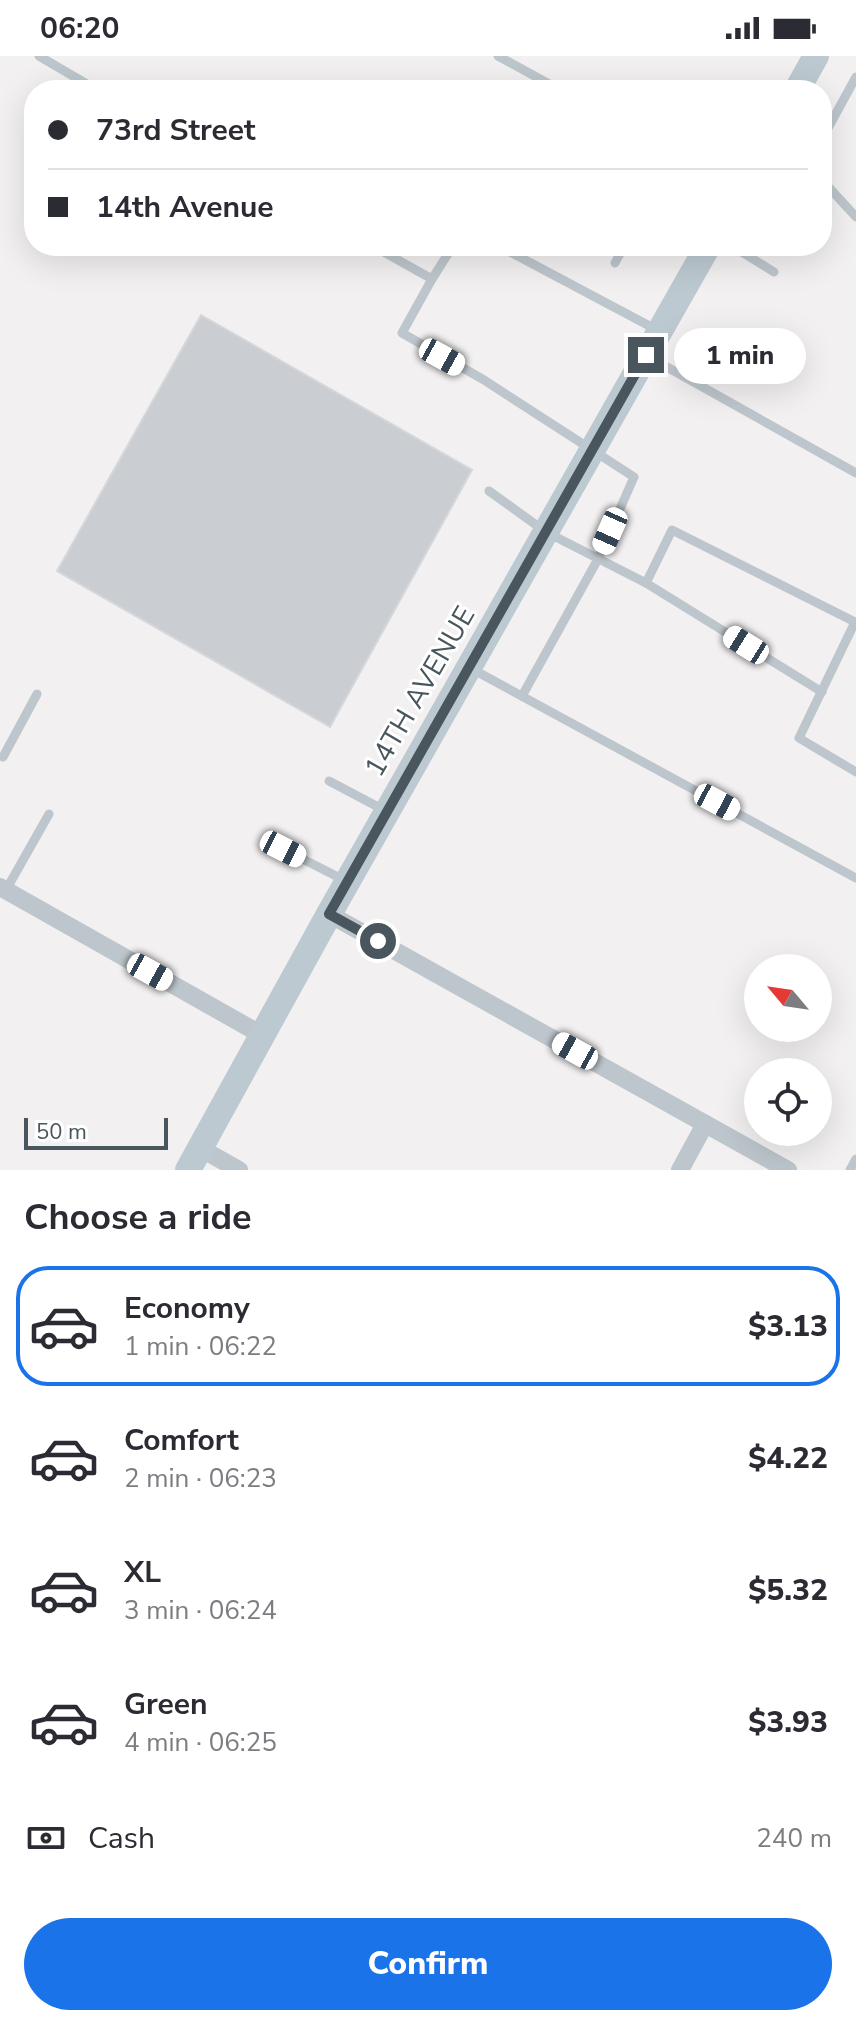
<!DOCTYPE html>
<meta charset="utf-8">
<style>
:root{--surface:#fff;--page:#f2f2f3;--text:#2b2b33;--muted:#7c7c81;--line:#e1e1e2;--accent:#1a73e8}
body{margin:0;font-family:"Nunito Sans",sans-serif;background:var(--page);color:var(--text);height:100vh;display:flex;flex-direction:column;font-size:30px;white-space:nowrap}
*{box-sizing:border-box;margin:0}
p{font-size:26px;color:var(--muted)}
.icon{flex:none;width:44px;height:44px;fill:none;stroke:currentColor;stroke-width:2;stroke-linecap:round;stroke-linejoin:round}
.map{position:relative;height:1114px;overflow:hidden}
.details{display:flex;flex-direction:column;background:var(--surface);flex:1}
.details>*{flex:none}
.top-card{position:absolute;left:24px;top:24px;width:808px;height:176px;border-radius:32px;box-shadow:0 8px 32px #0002;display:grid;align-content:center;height:176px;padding:0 24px;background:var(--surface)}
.needle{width:52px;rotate:299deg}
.tools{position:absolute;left:744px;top:898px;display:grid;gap:16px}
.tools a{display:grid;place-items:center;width:88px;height:88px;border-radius:50%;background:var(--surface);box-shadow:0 8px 32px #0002;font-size:40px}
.scale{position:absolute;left:24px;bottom:20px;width:144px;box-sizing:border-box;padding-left:8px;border:4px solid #49565d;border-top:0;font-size:22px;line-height:28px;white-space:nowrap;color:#49565d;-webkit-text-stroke:6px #fff;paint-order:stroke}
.end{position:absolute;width:36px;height:36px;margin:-18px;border:10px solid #49565d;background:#fff;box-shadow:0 0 0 4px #fff}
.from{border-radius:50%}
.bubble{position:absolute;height:56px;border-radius:28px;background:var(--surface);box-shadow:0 8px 32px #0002;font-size:26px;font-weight:800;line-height:56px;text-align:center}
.car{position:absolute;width:24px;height:48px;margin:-24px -12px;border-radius:10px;box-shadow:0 0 6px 2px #0007;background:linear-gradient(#fff 24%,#345 0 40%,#fff 0 76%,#345 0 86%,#fff 0)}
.top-card b{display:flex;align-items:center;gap:28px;height:76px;font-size:30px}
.top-card b+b{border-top:2px solid var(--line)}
.top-card i{width:20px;height:20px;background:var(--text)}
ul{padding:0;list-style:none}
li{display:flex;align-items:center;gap:24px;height:120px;margin:0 16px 12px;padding:0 8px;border:4px solid transparent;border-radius:32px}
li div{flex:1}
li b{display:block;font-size:30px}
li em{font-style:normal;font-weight:800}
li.current{border-color:var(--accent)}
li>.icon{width:72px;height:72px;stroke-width:1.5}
h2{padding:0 24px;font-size:36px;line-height:96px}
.pay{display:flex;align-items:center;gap:20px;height:88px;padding:0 24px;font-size:30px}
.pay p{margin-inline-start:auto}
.action{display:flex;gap:16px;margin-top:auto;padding:16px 24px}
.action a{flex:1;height:92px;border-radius:48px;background:var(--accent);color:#fff;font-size:32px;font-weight:800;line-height:92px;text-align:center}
.status{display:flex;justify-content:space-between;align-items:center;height:56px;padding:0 40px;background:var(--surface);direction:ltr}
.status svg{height:22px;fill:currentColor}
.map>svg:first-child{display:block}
.building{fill:#caced2;stroke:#d5d7db;stroke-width:2}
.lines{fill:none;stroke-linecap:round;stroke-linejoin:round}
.service{stroke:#bdc6cc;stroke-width:9}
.minor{stroke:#bdc6cc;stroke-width:18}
.secondary{stroke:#bdc9d1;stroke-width:26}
.route{stroke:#49565d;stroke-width:10}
.labels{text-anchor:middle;stroke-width:6;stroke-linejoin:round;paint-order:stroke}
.street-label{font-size:28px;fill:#49565d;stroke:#fff}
</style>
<div class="status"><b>06:20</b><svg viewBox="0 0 49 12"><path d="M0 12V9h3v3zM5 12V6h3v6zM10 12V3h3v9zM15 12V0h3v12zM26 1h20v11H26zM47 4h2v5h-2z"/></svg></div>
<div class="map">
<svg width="856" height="1114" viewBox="0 0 856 1114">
<rect width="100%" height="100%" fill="#f2f0f1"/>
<!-- building -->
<path class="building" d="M201 259 472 414 330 671 57 515Z"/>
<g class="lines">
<!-- service -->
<g class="service">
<path d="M39 0 97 34"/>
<path d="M498 0 560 34"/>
<path d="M822 83 856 21"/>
<path d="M822 124 856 161"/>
<path d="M373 190 432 223 402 277 484 324 634 421 598 503 522 640"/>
<path d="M499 190 659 275"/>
<path d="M732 190 774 216"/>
<path d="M615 207 624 190"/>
<path d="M432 223 453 190"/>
<path d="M649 301 856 417"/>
<path d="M489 435 546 476 646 527 822 636"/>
<path d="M646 527 672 474 855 566 799 682 856 716"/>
<path d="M472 613 856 822"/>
<path d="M3 701 37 638"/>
<path d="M329 725 384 754"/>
<path d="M283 793 344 824"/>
<path d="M6 834 49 758"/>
<path d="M850 1114 856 1103"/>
</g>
<!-- minor -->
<g class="minor">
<path d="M0 831 262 979"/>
<path d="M329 858 788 1114"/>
<path d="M200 1092 239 1114"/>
<path d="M680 1114 705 1068"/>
</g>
<!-- secondary -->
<g class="secondary">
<path d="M797 34 816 0"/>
<path d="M188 1114 329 858 708 190"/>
</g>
</g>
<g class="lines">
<!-- route -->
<path class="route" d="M378 885 329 858 646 299"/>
</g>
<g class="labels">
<!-- street labels -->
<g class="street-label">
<text transform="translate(419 635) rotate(-60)" y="10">14TH AVENUE</text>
</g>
</g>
</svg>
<div class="tools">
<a><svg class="needle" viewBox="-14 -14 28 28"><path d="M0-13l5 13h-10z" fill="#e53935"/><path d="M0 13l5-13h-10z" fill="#7c7c81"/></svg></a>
<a><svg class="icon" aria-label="locate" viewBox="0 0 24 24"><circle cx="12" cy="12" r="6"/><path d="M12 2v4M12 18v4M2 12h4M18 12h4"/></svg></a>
</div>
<div class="scale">50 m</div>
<i class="end from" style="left:378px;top:885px"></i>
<i class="end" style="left:646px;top:299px"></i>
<div class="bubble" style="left:674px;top:272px;width:132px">1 min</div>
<i class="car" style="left:442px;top:301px;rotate:119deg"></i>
<i class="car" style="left:610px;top:475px;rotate:204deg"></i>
<i class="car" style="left:746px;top:589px;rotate:302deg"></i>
<i class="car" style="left:717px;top:746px;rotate:118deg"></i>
<i class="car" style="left:283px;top:793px;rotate:117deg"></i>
<i class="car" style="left:150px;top:916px;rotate:119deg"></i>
<i class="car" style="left:575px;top:995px;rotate:299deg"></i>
<div class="top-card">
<b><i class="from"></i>73rd Street</b>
<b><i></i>14th Avenue</b>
</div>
</div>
<section class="details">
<h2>Choose a ride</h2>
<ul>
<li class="current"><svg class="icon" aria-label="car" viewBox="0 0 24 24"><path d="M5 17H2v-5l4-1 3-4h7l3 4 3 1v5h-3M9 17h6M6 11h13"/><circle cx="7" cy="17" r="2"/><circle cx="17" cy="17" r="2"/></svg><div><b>Economy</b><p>1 min · 06:22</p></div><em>$3.13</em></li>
<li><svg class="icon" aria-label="car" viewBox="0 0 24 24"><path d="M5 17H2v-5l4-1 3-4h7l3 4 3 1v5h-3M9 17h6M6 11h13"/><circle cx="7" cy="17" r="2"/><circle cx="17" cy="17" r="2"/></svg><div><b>Comfort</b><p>2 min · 06:23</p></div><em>$4.22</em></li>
<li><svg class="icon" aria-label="car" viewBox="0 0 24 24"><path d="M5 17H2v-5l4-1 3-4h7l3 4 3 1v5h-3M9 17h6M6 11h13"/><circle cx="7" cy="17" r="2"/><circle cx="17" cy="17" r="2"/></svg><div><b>XL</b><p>3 min · 06:24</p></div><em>$5.32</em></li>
<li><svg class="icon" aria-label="car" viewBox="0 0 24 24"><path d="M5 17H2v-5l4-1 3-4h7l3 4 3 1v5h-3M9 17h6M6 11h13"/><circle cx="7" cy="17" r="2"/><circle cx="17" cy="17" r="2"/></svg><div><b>Green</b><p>4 min · 06:25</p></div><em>$3.93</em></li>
</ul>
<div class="pay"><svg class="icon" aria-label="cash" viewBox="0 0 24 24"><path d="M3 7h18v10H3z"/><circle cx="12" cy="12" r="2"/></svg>Cash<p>240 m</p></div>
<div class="action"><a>Confirm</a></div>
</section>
